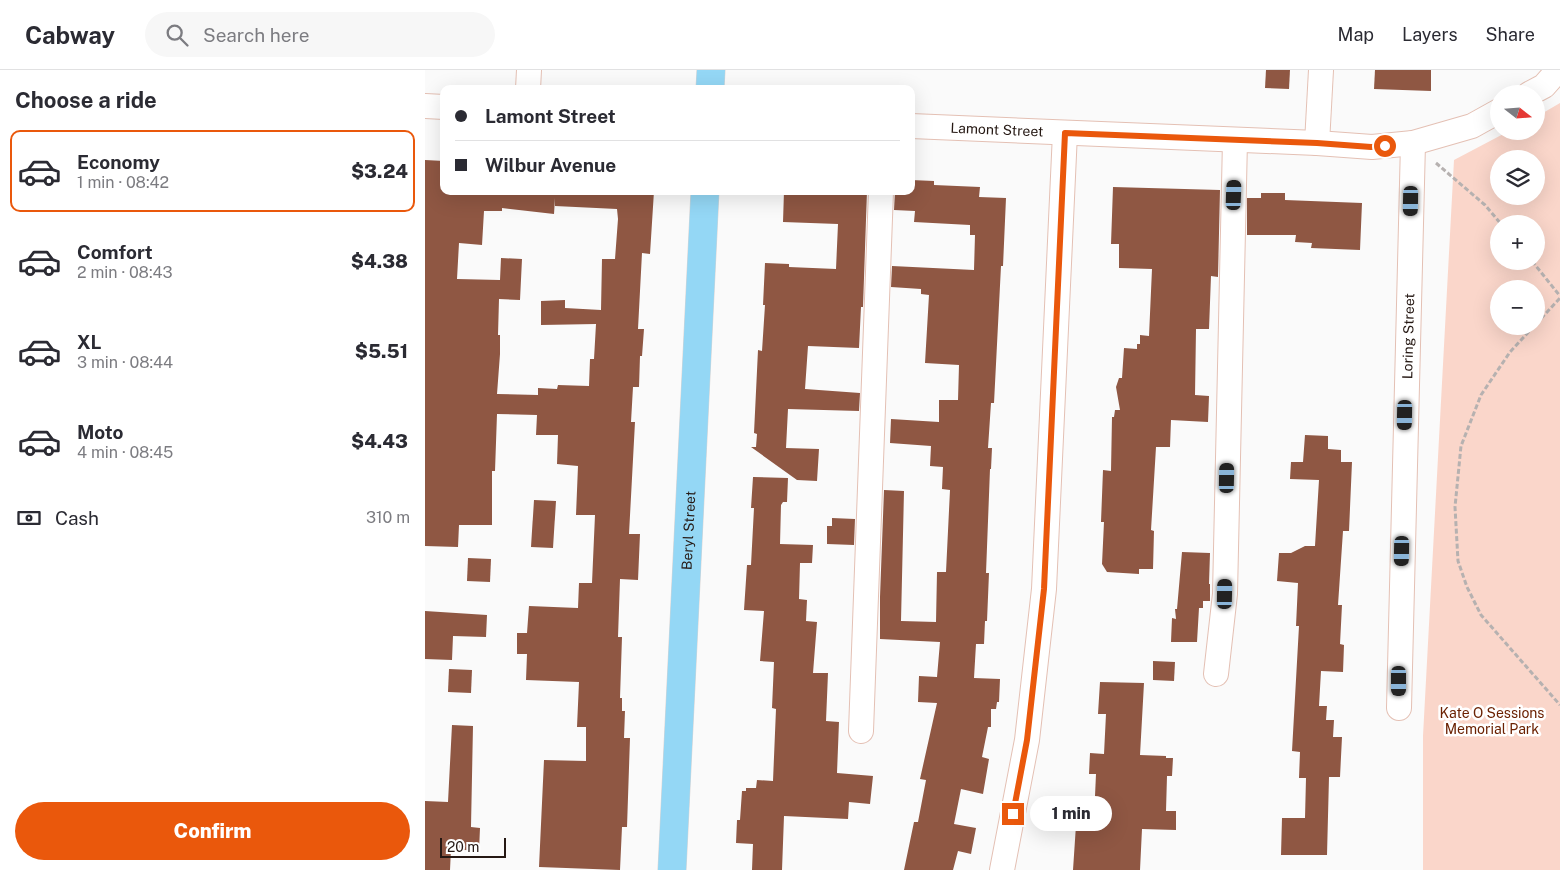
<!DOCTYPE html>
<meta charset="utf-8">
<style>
:root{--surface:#fff;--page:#f7f7f7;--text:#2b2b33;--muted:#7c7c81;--line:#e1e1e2;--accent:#ea580c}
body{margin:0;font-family:"Public Sans",sans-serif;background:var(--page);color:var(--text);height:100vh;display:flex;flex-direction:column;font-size:19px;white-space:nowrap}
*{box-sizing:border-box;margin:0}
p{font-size:16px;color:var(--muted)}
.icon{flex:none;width:28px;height:28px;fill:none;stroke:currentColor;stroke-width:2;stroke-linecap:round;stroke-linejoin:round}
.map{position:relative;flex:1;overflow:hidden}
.details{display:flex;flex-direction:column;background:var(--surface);width:425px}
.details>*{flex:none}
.top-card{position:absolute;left:15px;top:15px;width:475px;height:110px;border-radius:10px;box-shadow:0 5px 20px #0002;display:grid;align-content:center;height:110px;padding:0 15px;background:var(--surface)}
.needle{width:32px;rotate:107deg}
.controls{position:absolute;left:1065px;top:15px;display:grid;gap:10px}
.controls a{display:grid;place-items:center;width:55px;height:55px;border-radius:50%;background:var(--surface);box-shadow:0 5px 20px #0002;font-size:25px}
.scale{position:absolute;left:15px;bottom:12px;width:66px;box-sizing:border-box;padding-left:5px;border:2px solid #251813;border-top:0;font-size:14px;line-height:18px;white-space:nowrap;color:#251813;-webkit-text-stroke:4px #fff;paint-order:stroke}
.end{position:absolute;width:22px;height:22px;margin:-11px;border:6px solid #ea580c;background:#fff;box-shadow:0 0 0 2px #fff}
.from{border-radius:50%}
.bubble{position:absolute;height:35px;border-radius:18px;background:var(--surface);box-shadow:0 5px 20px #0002;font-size:16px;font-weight:800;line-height:35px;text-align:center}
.car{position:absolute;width:15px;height:30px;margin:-15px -8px;border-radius:6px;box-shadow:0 0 4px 1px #0007;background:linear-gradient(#222 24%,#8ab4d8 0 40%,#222 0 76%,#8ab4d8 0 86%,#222 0)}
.top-card b{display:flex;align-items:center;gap:18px;height:48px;font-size:19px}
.top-card b+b{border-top:1px solid var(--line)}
.top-card i{width:12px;height:12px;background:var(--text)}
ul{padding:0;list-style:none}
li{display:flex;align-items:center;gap:15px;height:82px;margin:0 10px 8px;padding:0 5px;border:2px solid transparent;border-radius:10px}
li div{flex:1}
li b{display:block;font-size:19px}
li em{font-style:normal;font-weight:800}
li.on{border-color:var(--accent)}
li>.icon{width:45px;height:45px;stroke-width:1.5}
h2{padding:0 15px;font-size:22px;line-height:60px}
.pay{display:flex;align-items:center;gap:12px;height:55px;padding:0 15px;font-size:19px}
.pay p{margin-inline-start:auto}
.primary-button{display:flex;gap:10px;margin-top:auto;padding:10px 15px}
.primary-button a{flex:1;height:58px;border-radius:30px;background:var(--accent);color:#fff;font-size:20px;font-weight:800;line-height:58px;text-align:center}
header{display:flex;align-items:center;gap:30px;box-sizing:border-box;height:70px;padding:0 25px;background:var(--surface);border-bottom:1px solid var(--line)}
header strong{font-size:24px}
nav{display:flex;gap:28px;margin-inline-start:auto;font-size:18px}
.search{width:350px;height:45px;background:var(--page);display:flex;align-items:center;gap:12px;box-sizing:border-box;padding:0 18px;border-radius:28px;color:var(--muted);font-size:19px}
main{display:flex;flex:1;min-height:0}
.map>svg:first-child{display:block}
.green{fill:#fad6ca;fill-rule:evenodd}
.building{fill:#8f5743;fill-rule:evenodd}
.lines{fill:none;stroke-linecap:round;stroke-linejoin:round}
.minor-casing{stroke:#e4c0b4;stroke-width:26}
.major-casing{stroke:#d8d5d5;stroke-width:29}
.path{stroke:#b6b1b0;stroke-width:3;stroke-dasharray:5 2.5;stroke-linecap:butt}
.minor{stroke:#fff;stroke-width:24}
.major{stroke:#94d7f5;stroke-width:28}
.route{stroke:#ea580c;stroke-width:6}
.labels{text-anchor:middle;stroke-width:5;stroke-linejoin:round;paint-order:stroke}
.street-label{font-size:14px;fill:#251813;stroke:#fff}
.park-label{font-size:14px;fill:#6b2203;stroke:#fff}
</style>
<header>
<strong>Cabway</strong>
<div class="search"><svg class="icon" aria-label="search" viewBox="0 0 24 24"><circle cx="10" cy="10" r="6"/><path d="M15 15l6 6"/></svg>Search here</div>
<nav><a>Map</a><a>Layers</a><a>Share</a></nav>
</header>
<main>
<section class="details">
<h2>Choose a ride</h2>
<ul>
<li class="on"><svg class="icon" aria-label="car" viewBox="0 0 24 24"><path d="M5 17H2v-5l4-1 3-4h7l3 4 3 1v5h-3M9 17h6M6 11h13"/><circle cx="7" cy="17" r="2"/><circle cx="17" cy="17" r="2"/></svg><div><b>Economy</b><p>1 min · 08:42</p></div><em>$3.24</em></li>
<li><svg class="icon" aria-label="car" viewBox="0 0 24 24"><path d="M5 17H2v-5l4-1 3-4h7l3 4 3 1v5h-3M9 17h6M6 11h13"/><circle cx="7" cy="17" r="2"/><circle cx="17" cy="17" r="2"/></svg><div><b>Comfort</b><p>2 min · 08:43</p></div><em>$4.38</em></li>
<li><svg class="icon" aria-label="car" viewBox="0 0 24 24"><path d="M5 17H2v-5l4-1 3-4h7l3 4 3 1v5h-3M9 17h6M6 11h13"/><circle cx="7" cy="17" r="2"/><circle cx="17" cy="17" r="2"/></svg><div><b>XL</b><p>3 min · 08:44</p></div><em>$5.51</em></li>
<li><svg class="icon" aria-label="car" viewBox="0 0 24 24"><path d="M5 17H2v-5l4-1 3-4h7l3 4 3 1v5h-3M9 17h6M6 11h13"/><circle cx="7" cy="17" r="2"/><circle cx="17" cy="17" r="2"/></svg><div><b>Moto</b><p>4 min · 08:45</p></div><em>$4.43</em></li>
</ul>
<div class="pay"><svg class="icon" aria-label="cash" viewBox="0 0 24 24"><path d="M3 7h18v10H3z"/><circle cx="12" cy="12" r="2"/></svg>Cash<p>310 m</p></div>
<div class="primary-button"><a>Confirm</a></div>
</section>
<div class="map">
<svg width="1135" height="800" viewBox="0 0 1135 800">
<rect width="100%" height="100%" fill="#fafafa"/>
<!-- green -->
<path class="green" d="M1135 33V800H998V666L1029 90 1084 61H1111V47ZM1074 89H1111V126H1074ZM1074 154H1111V191H1074ZM1074 219H1111V256H1074Z"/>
<!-- building -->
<g class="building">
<path d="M841 0H865L864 19 840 18Z"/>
<path d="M950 0H1006V21L949 19Z"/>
<path d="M0 90 19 91V121H229L225 184 217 183 213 259H219L217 286H215L214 317H208L206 352H210L204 464H215L213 510 195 509 193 567H197L195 628H197V641H200L199 668H205L202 757H197L195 800 114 797 119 690 161 691V657H152L154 612 101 610 102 584H92V563H102L104 536 153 538 154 513H167L170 445H151L153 396 132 394 133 365H111L112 345 72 344 70 401H67V455H34L33 477 0 476ZM130 128V136L192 139 193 149 190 189H177L176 240 140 238V230L116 231V255L171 254 169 289H165L164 316 133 315 132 319 113 318V325L72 324 75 284V265H73L74 229 95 230 97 189 76 188 75 210 32 209 34 173 57 175 59 141H77V138L129 144Z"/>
<path d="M486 110 509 111V115L555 117 554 127 581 128 578 196H576L569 333H566L563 378H567L566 399H565L561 503H564L562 551H560L559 574H551L549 608 575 609 574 632H572L571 639H566V657H563L557 687 564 689 558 724 536 719 529 754 551 758 546 784 533 781 528 800H479L489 752H493L501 710 495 709 512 633 493 632 494 606 512 607 515 572 455 569V527L459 420 479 421 476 551 511 552 512 502H521L525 420 517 419 518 397 505 396 506 376 465 373 466 349 514 352V330H533L534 295 500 293 504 225 496 224V219L466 217 467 196 549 200 550 165H545V155L489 152 490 141 469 140 470 121H486Z"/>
<path d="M688 117 795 120 793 207 786 206 784 259H771L770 325 784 326 783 352 746 350 745 377H731L726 460 729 461 728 499H714V504L682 502 677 494 679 452H676L678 400 686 401 687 347H689L690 340H695L691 317 694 308H697L699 278 712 279V274H715V265L724 266 727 199 694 198V174H686Z"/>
<path d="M359 121H442L438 237H436L434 278 383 276 380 319 435 323 434 341 363 339 361 378 394 379 392 411 372 410 326 377H331L332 364 329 363 333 280 337 281 340 235H338L340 193 364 194V197L411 199 413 154 358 152Z"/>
<path d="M836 123H860V130L937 133 935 180 886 178 887 173 870 172 871 165H822V128H836Z"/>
<path d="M880 365 903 366V379L916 380V392H927L924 461H918L913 535H917L915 574 919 575 918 602 896 601 894 636H902L901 650H909L908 667H917L915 707H904L902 785H856L857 748H880L881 708H874L875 682 867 681 874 556H871L873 513 852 511 854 483H866L880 476H890L894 410 865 409 866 392H878Z"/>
<path d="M328 407 363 408 362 432H358L356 435 355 474 388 475 387 493H375L374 529 382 530 381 551 392 552 388 603H403L401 651 414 652 412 703 448 706 445 734 424 732 423 749 359 746 357 800H327L328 774 311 773 312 750H315L317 721H321V718H331L332 710 348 711 351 639 347 638 349 592 335 591 339 541 319 540 322 495H326L329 438H326Z"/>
<path d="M109 430 131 431 128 478 106 477Z"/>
<path d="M407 448 430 449 429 475 402 474V456H407Z"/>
<path d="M757 482 785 483 784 514H785V531H778V538H774L772 572H746L747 548 751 549 750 539H752Z"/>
<path d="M43 488 66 489 65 512 42 511Z"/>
<path d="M0 541 62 545 61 567 28 566 27 590 0 589Z"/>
<path d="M728 591 750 592 749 611 728 610Z"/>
<path d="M24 599 47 600 46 623 23 622Z"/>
<path d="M675 612 719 613 715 685 741 686V688H748L747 706H742L741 741H751V760L717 759 715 800H648L651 755 667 756V748H669L671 704H664L665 683 679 684 681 644H673Z"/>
<path d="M27 655 48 656 46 757 55 758 54 781 26 779 25 800H0V731L23 732Z"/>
</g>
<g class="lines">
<defs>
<g id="minor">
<path d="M103 19 104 0"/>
<path d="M1104 24 1119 16 1133 0"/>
<path d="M0 36 19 37"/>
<path id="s1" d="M486 56 892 73 947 77 988 73 1047 56 1074 41"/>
<path d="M892 73 896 0"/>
<path d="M791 604 800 524 810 70"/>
<path id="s2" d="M974 638 988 73"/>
<path d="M436 661 456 121"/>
<path d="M577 800 602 670 619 519 640 63"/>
</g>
<g id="major">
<path d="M285 19 286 0"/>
<path id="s3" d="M247 800 280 121"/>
</g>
</defs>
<!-- minor casing -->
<use href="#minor" class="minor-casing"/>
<!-- major casing -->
<use href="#major" class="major-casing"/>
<!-- path -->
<g class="path">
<path d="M1011 93 1060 135 1076 154"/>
<path d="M1107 191 1135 226"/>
<path d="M1111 254 1135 228"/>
<path d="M1109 256 1085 282 1056 325 1036 376 1030 437 1033 491 1042 517 1056 545 1135 635"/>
</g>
<!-- minor -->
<use href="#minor" class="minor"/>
<!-- major -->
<use href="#major" class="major"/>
</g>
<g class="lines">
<!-- route -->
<path class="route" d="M588 744 602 670 619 519 640 63 892 73 946 77 960 76"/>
</g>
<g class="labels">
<!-- street labels -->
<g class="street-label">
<text dy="5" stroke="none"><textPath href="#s1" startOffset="86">Lamont Street</textPath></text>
<text dy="5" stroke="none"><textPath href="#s2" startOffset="372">Loring Street</textPath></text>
<text dy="5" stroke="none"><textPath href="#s3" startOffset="340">Beryl Street</textPath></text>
</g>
<!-- park labels -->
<g class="park-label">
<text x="1067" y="648">Kate O Sessions<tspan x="1067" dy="16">Memorial Park</tspan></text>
</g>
</g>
</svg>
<div class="controls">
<a><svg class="needle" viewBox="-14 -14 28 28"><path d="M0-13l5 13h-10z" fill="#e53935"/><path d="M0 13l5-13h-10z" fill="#7c7c81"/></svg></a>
<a><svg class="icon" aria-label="layers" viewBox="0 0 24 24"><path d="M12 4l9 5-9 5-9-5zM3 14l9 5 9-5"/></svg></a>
<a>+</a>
<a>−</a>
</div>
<div class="scale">20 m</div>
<i class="end from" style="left:960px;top:76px"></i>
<i class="end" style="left:588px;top:744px"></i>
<div class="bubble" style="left:605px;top:726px;width:82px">1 min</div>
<i class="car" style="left:809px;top:125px;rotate:2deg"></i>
<i class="car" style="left:986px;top:131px;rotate:181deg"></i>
<i class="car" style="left:980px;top:345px;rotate:181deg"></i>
<i class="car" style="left:802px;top:408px;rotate:1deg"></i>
<i class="car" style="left:977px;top:481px;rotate:181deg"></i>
<i class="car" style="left:800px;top:524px;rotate:1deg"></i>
<i class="car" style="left:974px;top:611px;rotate:180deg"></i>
<div class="top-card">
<b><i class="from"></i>Lamont Street</b>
<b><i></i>Wilbur Avenue</b>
</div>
</div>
</main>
